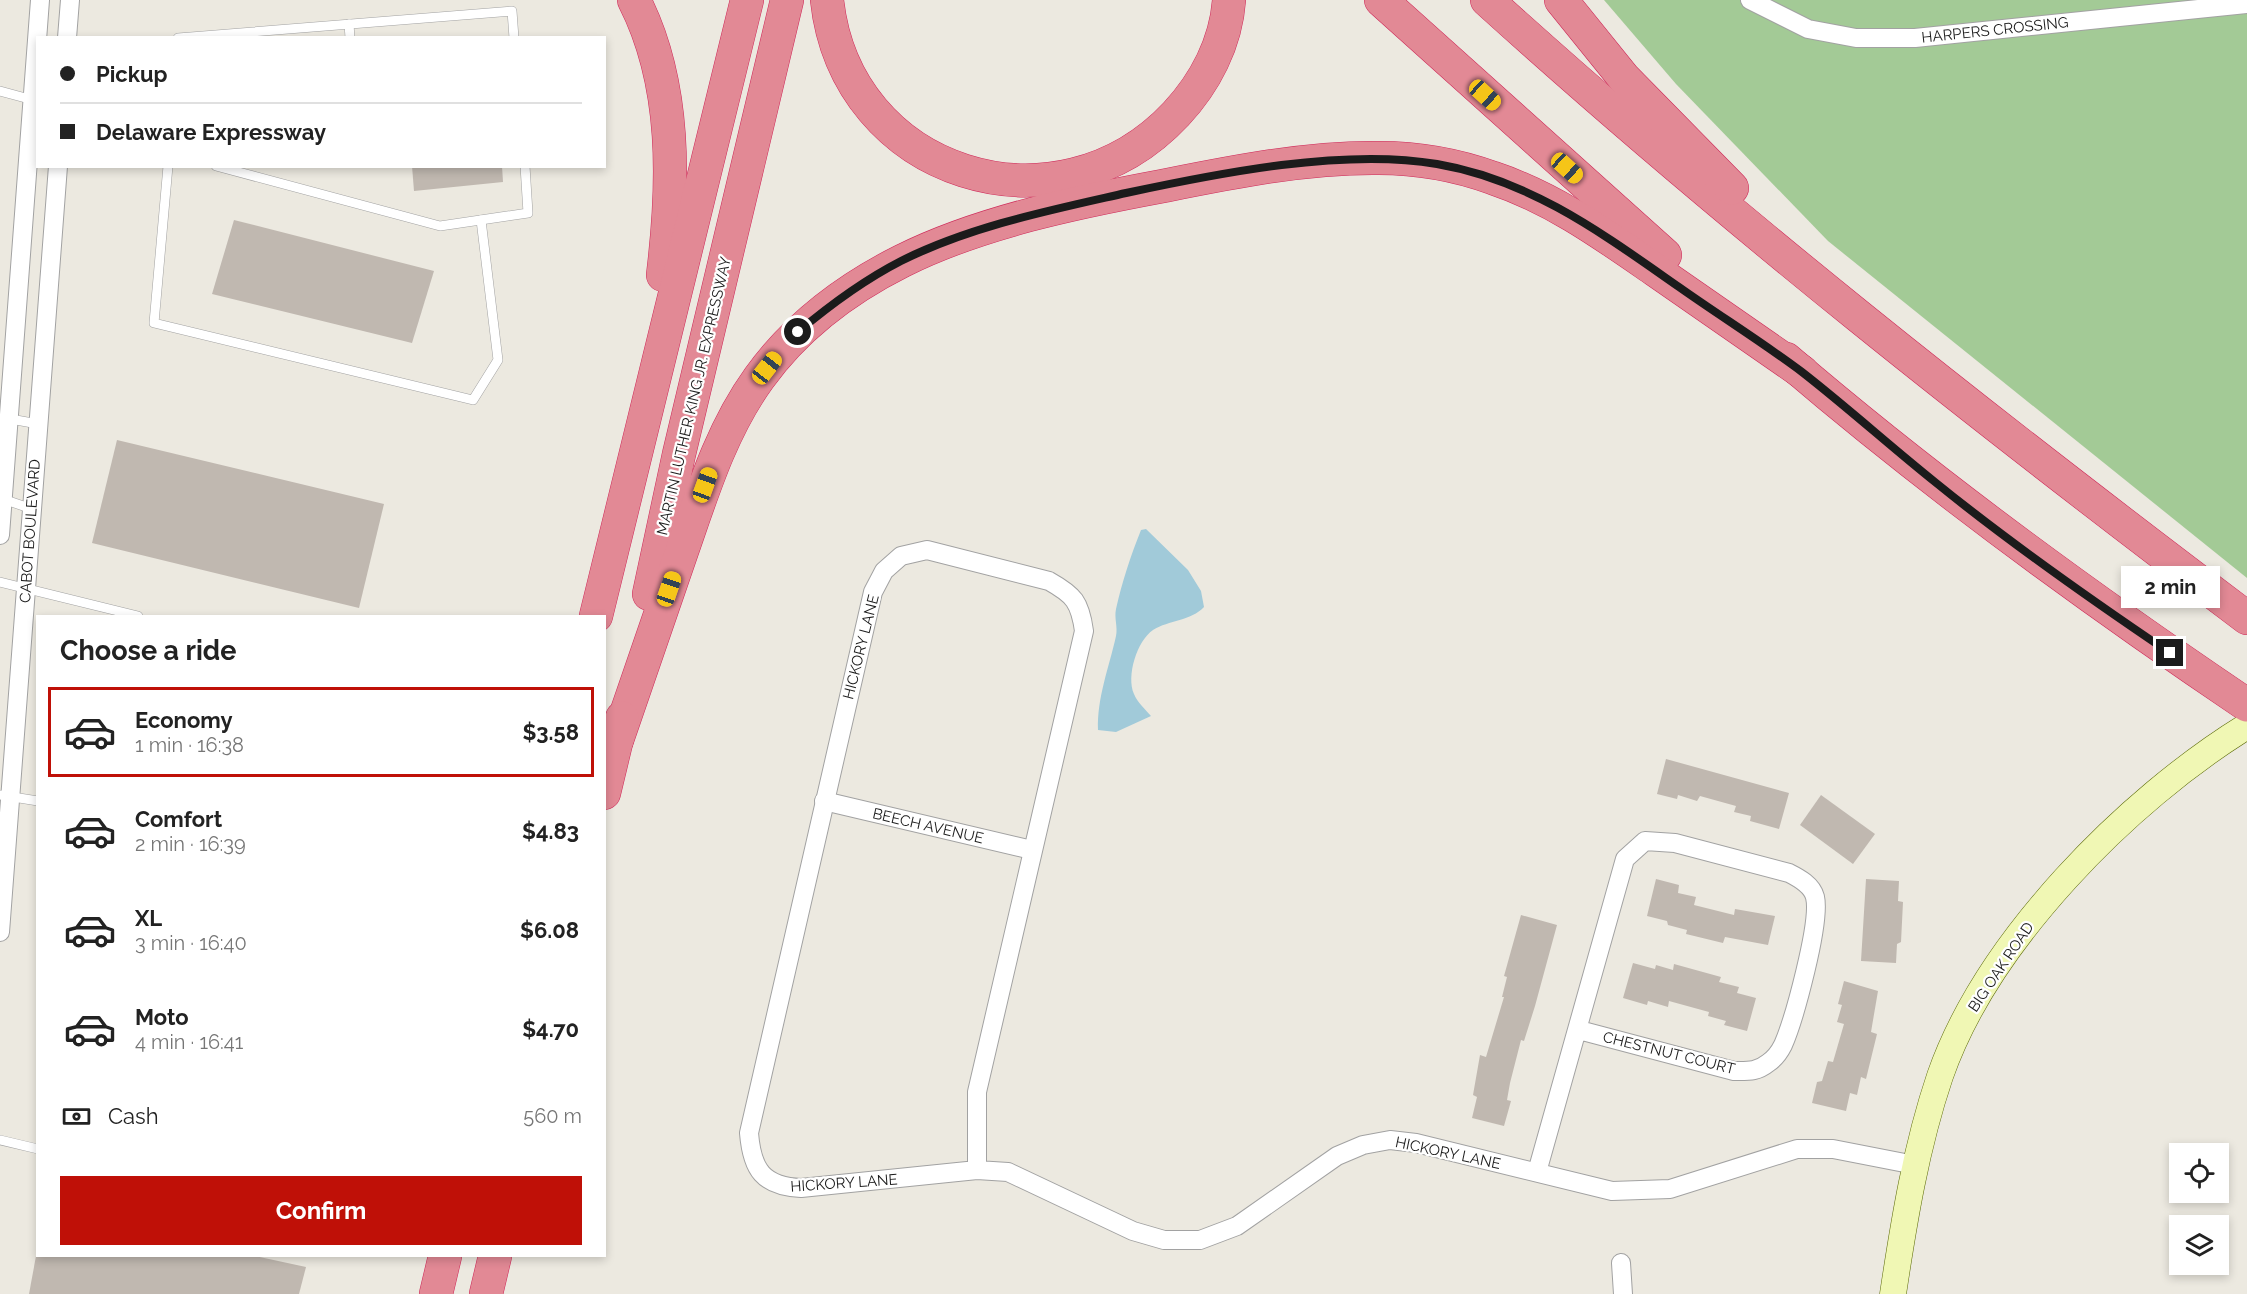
<!DOCTYPE html>
<meta charset="utf-8">
<style>
:root{--surface:#fff;--page:#f2f2f2;--text:#222;--muted:#767676;--line:#e0e0e0;--accent:#bf1007}
body{margin:0;font-family:Raleway,sans-serif;background:var(--page);color:var(--text);height:100vh;display:flex;flex-direction:column;font-size:22px;white-space:nowrap}
*{box-sizing:border-box;margin:0}
p{font-size:20px;color:var(--muted)}
.icon{flex:none;width:33px;height:33px;fill:none;stroke:currentColor;stroke-width:2;stroke-linecap:round;stroke-linejoin:round}
.map{position:relative;flex:1;overflow:hidden}
.details{position:absolute;left:36px;top:615px;width:570px;height:642px;display:flex;flex-direction:column;background:var(--surface);border-radius:0px;box-shadow:0 3px 9px #0003}
.details>*{flex:none}
.hud{position:absolute;left:36px;top:36px;width:570px;height:132px;border-radius:0px;box-shadow:0 3px 9px #0003;display:grid;align-content:center;height:132px;padding:0 24px;background:var(--surface)}
.fabs{position:absolute;left:2169px;top:1143px;display:grid;gap:12px}
.fabs a{display:grid;place-items:center;width:60px;height:60px;border-radius:0px;background:var(--surface);box-shadow:0 3px 9px #0003;font-size:30px}
.end{position:absolute;width:27px;height:27px;margin:-14px;border:8px solid #1b1b1b;background:#fff;box-shadow:0 0 0 3px #fff}
.from{border-radius:50%}
.bubble{position:absolute;height:42px;border-radius:0px;background:var(--surface);box-shadow:0 3px 9px #0003;font-size:20px;font-weight:700;line-height:42px;text-align:center}
.car{position:absolute;width:18px;height:36px;margin:-18px -9px;border-radius:8px;box-shadow:0 0 4px 2px #0007;background:linear-gradient(#f5c518 24%,#345 0 40%,#f5c518 0 76%,#345 0 86%,#f5c518 0)}
.hud b{display:flex;align-items:center;gap:21px;height:57px;font-size:22px}
.hud b+b{border-top:2px solid var(--line)}
.hud i{width:15px;height:15px;background:var(--text)}
ul{padding:0;list-style:none}
li{display:flex;align-items:center;gap:18px;height:90px;margin:0 12px 9px;padding:0 12px;border:3px solid transparent;border-radius:0px}
li div{flex:1}
li b{display:block;font-size:22px}
li em{font-style:normal;font-weight:700}
li.current{border-color:var(--accent)}
li>.icon{width:54px;height:54px;stroke-width:1.5}
h2{padding:0 24px;font-size:27px;line-height:72px}
.pay{display:flex;align-items:center;gap:15px;height:66px;padding:0 24px;font-size:22px}
.pay p{margin-inline-start:auto}
.action{display:flex;gap:12px;margin-top:auto;padding:12px 24px}
.action a{flex:1;height:69px;border-radius:0px;background:var(--accent);color:#fff;font-size:24px;font-weight:700;line-height:69px;text-align:center}
.map>svg:first-child{display:block}
.forest{fill:#a3ca96}
.water{fill:#a1cad9}
.building{fill:#c0b8b0}
.lines{fill:none;stroke-linecap:round;stroke-linejoin:round}
.lane-casing{stroke:#a2a2a2;stroke-width:10}
.street-casing{stroke:#a2a2a2;stroke-width:20}
.secondary-casing{stroke:#5c6b08;stroke-width:27}
.highway-casing{stroke:#ce2959;stroke-width:34}
.lane{stroke:#fff;stroke-width:9}
.street{stroke:#fff;stroke-width:18}
.secondary{stroke:#f0f7b4;stroke-width:26}
.highway{stroke:#e28995;stroke-width:33}
.route{stroke:#1b1b1b;stroke-width:8}
.labels{text-anchor:middle;stroke-width:4.5;stroke-linejoin:round;paint-order:stroke}
.street-label{font-size:15px;fill:#1b1b1b;stroke:#fff}
</style>
<div class="map">
<svg width="2247" height="1294" viewBox="0 0 2247 1294">
<rect width="100%" height="100%" fill="#ece9e0"/>
<!-- forest -->
<path class="forest" d="M1604 0H2247V578L1828 241 1676 84Z"/>
<!-- water -->
<path class="water" d="M1146 529 1188 570 1201 591 1204 607C1191 621 1169 620 1153 630 1137 641 1126 676 1134 694 1137 702 1146 710 1151 716L1116 732 1098 730C1097 697 1109 668 1116 636 1118 627 1114 618 1116 609 1122 582 1131 555 1141 530Z"/>
<!-- building -->
<g class="building">
<path d="M412 166H502L503 182 414 191Z"/>
<path d="M234 220 434 271 412 343 212 294Z"/>
<path d="M117 440 384 504 359 608 92 543Z"/>
<path d="M1666 759 1789 793 1779 829 1750 821 1751 816 1734 812 1736 806 1700 796 1697 801 1678 795 1677 799 1657 794Z"/>
<path d="M1821 795 1875 834 1853 864 1800 825Z"/>
<path d="M1656 879 1679 885 1678 893 1696 897 1694 905 1734 915 1735 909 1775 916 1768 945 1725 937 1723 943 1686 934 1687 930 1668 925 1667 921 1647 916Z"/>
<path d="M1866 879 1899 881 1898 901 1903 902 1901 942 1897 944 1896 963 1861 961Z"/>
<path d="M1521 915 1557 925 1535 1006 1524 1041 1521 1040 1510 1083 1507 1100 1511 1101 1504 1126 1472 1118 1477 1097 1473 1095 1480 1055 1486 1057 1504 997H1502L1507 977 1504 976Z"/>
<path d="M1633 963 1655 969 1656 965 1673 970 1674 964 1721 977 1719 982 1739 987 1737 993 1756 998 1747 1031 1724 1025 1726 1021 1708 1016 1709 1012 1669 1001 1668 1007 1648 1001 1647 1005 1623 998Z"/>
<path d="M1844 981 1878 991 1871 1032 1877 1034 1866 1079 1861 1077 1857 1095 1850 1093 1846 1111 1812 1103 1817 1082 1822 1081 1828 1061 1833 1062 1844 1024 1837 1022 1842 1005 1838 1004Z"/>
<path d="M36 1256H255L306 1267 299 1294H29Z"/>
</g>
<g class="lines">
<defs>
<g id="lane">
<path d="M349 24 350 38"/>
<path d="M178 38 512 11 514 38"/>
<path d="M0 91 33 100"/>
<path d="M168 166 154 323 473 400 498 360 481 220"/>
<path d="M216 166 440 226 528 213 525 166"/>
<path d="M5 418 38 424"/>
<path d="M0 498 32 509"/>
<path d="M0 582 138 616"/>
<path d="M0 795 38 801"/>
<path d="M0 1140 38 1149"/>
</g>
<g id="street">
<path d="M1750 0 1808 29 1856 38H1915L2247 4"/>
<path d="M67 38 70 0"/>
<path d="M0 535 40 0"/>
<path d="M824 801 1032 850"/>
<path d="M0 932 58 166"/>
<path d="M977 1170V1092L1084 631C1080 602 1074 595 1049 581L927 550 901 556 884 571 873 592 749 1133C752 1170 763 1186 801 1188L977 1170 1008 1172 1133 1231 1164 1240H1200L1237 1226 1337 1156 1363 1145 1390 1140 1416 1143 1612 1191 1670 1189 1797 1149H1833L1915 1165"/>
<path d="M1537 1172 1625 859 1645 841 1675 843 1789 873C1799 878 1812 885 1815 897 1821 922 1794 1020 1783 1045 1780 1051 1774 1059 1768 1063 1757 1072 1748 1071 1734 1071L1579 1030"/>
<path d="M1621 1263 1623 1294"/>
</g>
<path id="secondary" d="M1893 1294C1904 1221 1916 1147 1940 1076 1987 941 2127 800 2247 726"/>
<g id="highway">
<path d="M634 0C677 84 674 184 663 275"/>
<path d="M827 0C846 176 1057 241 1176 114 1205 83 1226 43 1229 0"/>
<path d="M1381 0 1665 255"/>
<path d="M1487 0C1729 219 1986 421 2247 618"/>
<path d="M1561 0 1624 78 1732 188"/>
<path d="M1786 359C1933 485 2087 597 2247 705"/>
<path d="M649 594 679 454 787 0"/>
<path d="M596 616 747 0"/>
<path d="M617 740C639 676 661 612 683 548 703 490 722 429 759 378 795 328 846 289 902 261 980 222 1077 202 1163 186 1233 172 1307 157 1379 158 1417 158 1457 165 1493 178 1553 198 1603 234 1655 270 1704 304 1753 338 1802 372"/>
<path d="M604 793 622 718"/>
<path d="M436 1294 445 1256"/>
<path d="M486 1294 495 1256"/>
</g>
</defs>
<!-- lane casing -->
<use href="#lane" class="lane-casing"/>
<!-- street casing -->
<use href="#street" class="street-casing"/>
<!-- secondary casing -->
<use href="#secondary" class="secondary-casing"/>
<!-- highway casing -->
<use href="#highway" class="highway-casing"/>
<!-- lane -->
<use href="#lane" class="lane"/>
<!-- street -->
<use href="#street" class="street"/>
<!-- secondary -->
<use href="#secondary" class="secondary"/>
<!-- highway -->
<use href="#highway" class="highway"/>
</g>
<g class="lines">
<!-- route -->
<path class="route" d="M798 332C830 305 864 280 901 261 971 226 1051 210 1126 193 1219 173 1344 148 1437 164 1531 180 1603 234 1679 287 1720 316 1762 342 1802 372 1847 407 1890 446 1935 482 2010 543 2090 599 2170 653"/>
</g>
<g class="labels">
<!-- street labels -->
<g class="street-label">
<text transform="translate(1995 30) rotate(-6)" y="5">HARPERS CROSSING</text>
<text transform="translate(694 396) rotate(-77)" y="5">MARTIN LUTHER KING JR. EXPRESSWAY</text>
<text transform="translate(30 531) rotate(-86)" y="5">CABOT BOULEVARD</text>
<text transform="translate(861 647) rotate(-76)" y="5">HICKORY LANE</text>
<text transform="translate(928 826) rotate(13)" y="5">BEECH AVENUE</text>
<text transform="translate(2001 967) rotate(-56)" y="5">BIG OAK ROAD</text>
<text transform="translate(1669 1053) rotate(14)" y="5">CHESTNUT COURT</text>
<text transform="translate(1448 1153) rotate(12)" y="5">HICKORY LANE</text>
<text transform="translate(844 1183) rotate(-4)" y="5">HICKORY LANE</text>
</g>
</g>
</svg>
<div class="fabs">
<a><svg class="icon" aria-label="locate" viewBox="0 0 24 24"><circle cx="12" cy="12" r="6"/><path d="M12 2v4M12 18v4M2 12h4M18 12h4"/></svg></a>
<a><svg class="icon" aria-label="layers" viewBox="0 0 24 24"><path d="M12 4l9 5-9 5-9-5zM3 14l9 5 9-5"/></svg></a>
</div>
<i class="end from" style="left:798px;top:332px"></i>
<i class="end" style="left:2170px;top:653px"></i>
<div class="bubble" style="left:2121px;top:566px;width:99px">2 min</div>
<i class="car" style="left:1485px;top:95px;rotate:132deg"></i>
<i class="car" style="left:1567px;top:168px;rotate:132deg"></i>
<i class="car" style="left:767px;top:368px;rotate:38deg"></i>
<i class="car" style="left:705px;top:485px;rotate:20deg"></i>
<i class="car" style="left:669px;top:589px;rotate:19deg"></i>
<div class="hud">
<b><i class="from"></i>Pickup</b>
<b><i></i>Delaware Expressway</b>
</div>
<section class="details">
<h2>Choose a ride</h2>
<ul>
<li class="current"><svg class="icon" aria-label="car" viewBox="0 0 24 24"><path d="M5 17H2v-5l4-1 3-4h7l3 4 3 1v5h-3M9 17h6M6 11h13"/><circle cx="7" cy="17" r="2"/><circle cx="17" cy="17" r="2"/></svg><div><b>Economy</b><p>1 min · 16:38</p></div><em>$3.58</em></li>
<li><svg class="icon" aria-label="car" viewBox="0 0 24 24"><path d="M5 17H2v-5l4-1 3-4h7l3 4 3 1v5h-3M9 17h6M6 11h13"/><circle cx="7" cy="17" r="2"/><circle cx="17" cy="17" r="2"/></svg><div><b>Comfort</b><p>2 min · 16:39</p></div><em>$4.83</em></li>
<li><svg class="icon" aria-label="car" viewBox="0 0 24 24"><path d="M5 17H2v-5l4-1 3-4h7l3 4 3 1v5h-3M9 17h6M6 11h13"/><circle cx="7" cy="17" r="2"/><circle cx="17" cy="17" r="2"/></svg><div><b>XL</b><p>3 min · 16:40</p></div><em>$6.08</em></li>
<li><svg class="icon" aria-label="car" viewBox="0 0 24 24"><path d="M5 17H2v-5l4-1 3-4h7l3 4 3 1v5h-3M9 17h6M6 11h13"/><circle cx="7" cy="17" r="2"/><circle cx="17" cy="17" r="2"/></svg><div><b>Moto</b><p>4 min · 16:41</p></div><em>$4.70</em></li>
</ul>
<div class="pay"><svg class="icon" aria-label="cash" viewBox="0 0 24 24"><path d="M3 7h18v10H3z"/><circle cx="12" cy="12" r="2"/></svg>Cash<p>560 m</p></div>
<div class="action"><a>Confirm</a></div>
</section>
</div>
